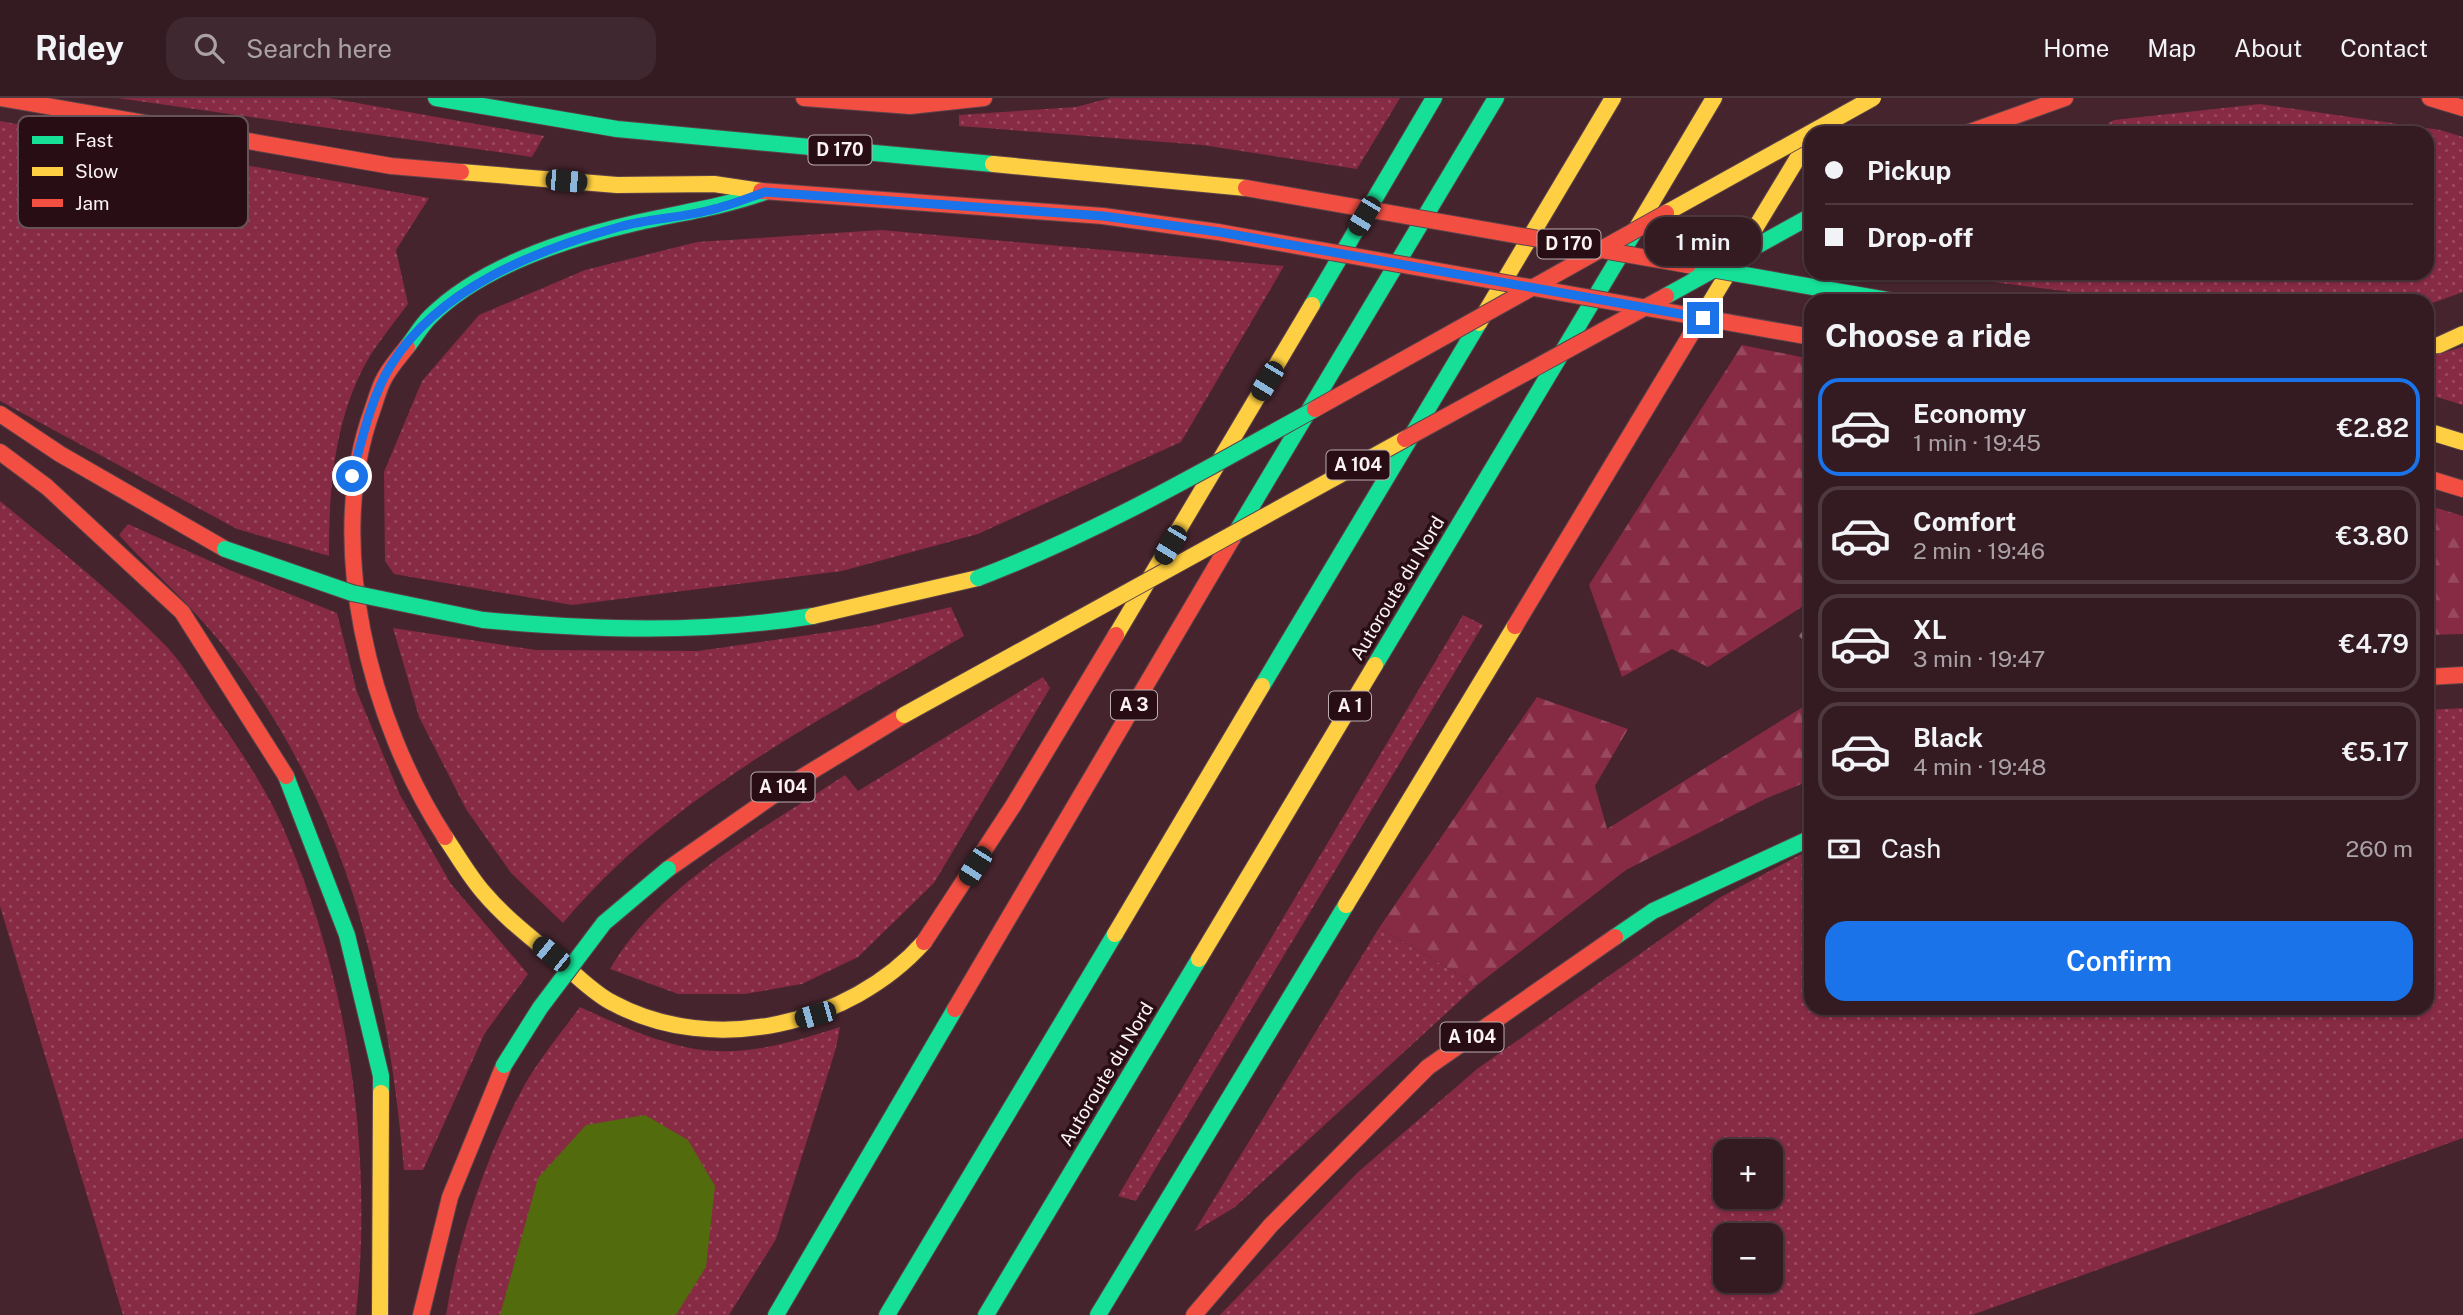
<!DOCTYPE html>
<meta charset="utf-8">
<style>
:root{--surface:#341b22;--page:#3f282f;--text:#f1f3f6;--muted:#a9a1a5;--line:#4e3940;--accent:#1a73e8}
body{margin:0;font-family:"Public Sans",sans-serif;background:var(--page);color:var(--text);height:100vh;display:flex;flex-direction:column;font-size:26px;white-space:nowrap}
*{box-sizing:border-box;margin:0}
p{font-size:23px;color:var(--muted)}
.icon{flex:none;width:38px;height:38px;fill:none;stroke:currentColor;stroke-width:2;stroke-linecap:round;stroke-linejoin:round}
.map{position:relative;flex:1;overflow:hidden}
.sheet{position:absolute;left:1804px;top:196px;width:630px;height:721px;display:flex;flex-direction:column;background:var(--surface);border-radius:21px;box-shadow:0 2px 5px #0004,0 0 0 2px var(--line)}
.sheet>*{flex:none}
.banner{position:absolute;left:1804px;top:28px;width:630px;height:154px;border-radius:21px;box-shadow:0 2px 5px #0004,0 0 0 2px var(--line);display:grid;align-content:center;height:154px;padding:0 21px;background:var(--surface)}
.controls{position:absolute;left:1713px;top:1041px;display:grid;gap:14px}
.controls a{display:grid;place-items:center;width:70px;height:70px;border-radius:14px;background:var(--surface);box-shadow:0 2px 5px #0004,0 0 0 2px var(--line);font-size:35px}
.end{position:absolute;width:32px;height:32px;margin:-16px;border:9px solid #1a73e8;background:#fff;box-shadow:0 0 0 4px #fff}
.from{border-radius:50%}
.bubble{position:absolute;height:49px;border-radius:21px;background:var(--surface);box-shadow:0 2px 5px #0004,0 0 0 2px var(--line);font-size:23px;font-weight:600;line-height:49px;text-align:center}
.car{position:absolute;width:21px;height:42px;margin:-21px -10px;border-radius:9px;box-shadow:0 0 5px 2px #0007;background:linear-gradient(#222 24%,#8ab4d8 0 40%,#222 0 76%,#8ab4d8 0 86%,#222 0)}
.banner b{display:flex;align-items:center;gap:24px;height:66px;font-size:26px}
.banner b+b{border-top:2px solid var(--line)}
.banner i{width:18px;height:18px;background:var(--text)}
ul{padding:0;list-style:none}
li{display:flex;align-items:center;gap:21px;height:98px;margin:0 14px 10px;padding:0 7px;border:4px solid var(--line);border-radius:21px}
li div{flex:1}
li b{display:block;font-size:26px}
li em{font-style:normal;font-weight:600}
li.current{border-color:var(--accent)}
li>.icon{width:63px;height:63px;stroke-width:1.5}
h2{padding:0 21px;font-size:32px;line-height:84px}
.pay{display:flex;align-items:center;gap:18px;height:77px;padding:0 21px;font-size:26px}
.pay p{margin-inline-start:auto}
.action{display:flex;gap:14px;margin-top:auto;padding:14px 21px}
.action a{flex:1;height:80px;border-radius:21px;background:var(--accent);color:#fff;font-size:28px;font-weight:600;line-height:80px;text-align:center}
header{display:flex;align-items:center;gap:42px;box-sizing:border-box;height:98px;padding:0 35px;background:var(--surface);border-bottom:2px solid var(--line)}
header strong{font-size:33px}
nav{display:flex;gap:38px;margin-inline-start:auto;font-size:24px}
.search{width:490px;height:63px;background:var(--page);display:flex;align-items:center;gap:18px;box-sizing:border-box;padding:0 24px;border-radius:21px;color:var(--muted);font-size:26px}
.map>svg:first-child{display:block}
.grass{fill:url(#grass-dots);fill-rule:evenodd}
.forest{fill:url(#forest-firs)}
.water{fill:#516b0d}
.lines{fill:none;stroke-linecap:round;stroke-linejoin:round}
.fast-casing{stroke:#5c434a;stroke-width:18}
.slow-casing{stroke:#5c434a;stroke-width:18}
.jam-casing{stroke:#5c434a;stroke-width:18}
.fast{stroke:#16e098;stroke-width:16}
.slow{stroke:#ffcf43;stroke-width:16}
.jam{stroke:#f24e42;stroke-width:16}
.fast-bridge-casing{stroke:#5c434a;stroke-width:18;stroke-linecap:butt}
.slow-bridge-casing{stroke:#5c434a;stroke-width:18;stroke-linecap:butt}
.jam-bridge-casing{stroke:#5c434a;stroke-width:18;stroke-linecap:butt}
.fast-bridge{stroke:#16e098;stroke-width:16}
.slow-bridge{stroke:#ffcf43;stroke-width:16}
.jam-bridge{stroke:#f24e42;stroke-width:16}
.wall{fill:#83706e}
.building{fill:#988280;stroke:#6a5b5a;stroke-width:2}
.route{stroke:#1a73e8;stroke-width:9}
.labels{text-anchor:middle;stroke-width:7;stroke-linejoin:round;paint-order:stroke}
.shield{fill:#280d14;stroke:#bbadb0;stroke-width:2}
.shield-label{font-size:18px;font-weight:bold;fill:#faf2f3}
.street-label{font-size:19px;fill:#faf2f3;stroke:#280d14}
.key{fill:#280d14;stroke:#675257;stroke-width:2}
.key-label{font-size:19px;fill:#faf2f3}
</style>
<header>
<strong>Ridey</strong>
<div class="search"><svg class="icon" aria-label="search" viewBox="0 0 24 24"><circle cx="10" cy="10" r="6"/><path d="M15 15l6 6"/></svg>Search here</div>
<nav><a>Home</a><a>Map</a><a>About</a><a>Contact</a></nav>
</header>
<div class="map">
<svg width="2463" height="1217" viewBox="0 0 2463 1217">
<defs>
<pattern id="grass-dots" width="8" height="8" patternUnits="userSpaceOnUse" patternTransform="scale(1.75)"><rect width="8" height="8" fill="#872a44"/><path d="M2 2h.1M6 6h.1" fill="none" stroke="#99495f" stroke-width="1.8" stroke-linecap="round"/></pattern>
<pattern id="forest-firs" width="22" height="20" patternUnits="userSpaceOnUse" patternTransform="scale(1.75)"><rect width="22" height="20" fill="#872a44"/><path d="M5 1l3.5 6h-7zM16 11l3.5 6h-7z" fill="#99495f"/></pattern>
</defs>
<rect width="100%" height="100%" fill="#45242d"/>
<!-- grass -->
<g class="grass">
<path d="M117 0H329L544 38 532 59Z"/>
<path d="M1110 0H1400L1357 71 1202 47 959 28V17L1076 9Z"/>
<path d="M2260 6 2440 32 2463 39V194L2427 207V203H2145L1921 175H2427V35H2093L2114 22Z"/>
<path d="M0 23 429 100 396 152 408 206C394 225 379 243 367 263 334 322 329 391 329 458L237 431 0 303Z"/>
<path d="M881 132 1284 168 1181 344 978 436 842 473 572 507 394 476 385 463 384 374 422 283 479 217 585 172 697 144Z"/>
<path d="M2463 249V307L2427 296V259Z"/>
<path d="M0 403C57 450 116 496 167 549 183 566 196 589 210 609 239 650 269 694 288 741 350 890 373 1057 356 1217H123L0 808Z"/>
<path d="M128 426 232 473 337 515 357 594 400 697 451 786 528 876 485 935 423 1072H404C387 878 344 700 221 545 191 507 152 473 119 437Z"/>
<path d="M951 509 964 538C823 620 669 698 563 825L511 775 466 711 419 619 393 530 536 552 698 553 870 528Z"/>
<path d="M1463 517 1483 527 1136 1103 1118 1098Z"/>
<path d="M1043 579 1050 590 934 785 858 859 802 886 745 896H678L610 871C659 786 765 730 845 677L858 693Z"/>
<path d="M2463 610V1040L1972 1217H1220L1357 1075 1477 971 1719 800 1811 751V910H2427V612ZM1726 1054H1771V1099H1726ZM1726 1138H1771V1183H1726Z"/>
<path d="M1379 830 1477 887 1235 1109 1194 1134Z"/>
<path d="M580 909C622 928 671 952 718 953 759 955 802 941 840 929L836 950 776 1141 729 1217H446C459 1137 485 1060 524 988 539 961 561 935 580 909Z"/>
</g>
<!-- forest -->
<g class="forest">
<path d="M1742 247 1811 261V503L1708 569 1672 551 1622 579 1589 487Z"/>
<path d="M2427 407 2463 418V536L2427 537Z"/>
<path d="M1537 599 1628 631 1595 688 1607 731 1811 604V682L1765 701 1626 772 1477 887 1379 830Z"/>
</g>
<!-- water -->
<path class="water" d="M645 1017 688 1042 715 1088 706 1169 676 1217H500L538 1080 586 1027Z"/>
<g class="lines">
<defs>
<g id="fast">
<path d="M436 0 617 31 993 66"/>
<path d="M1312 207 1434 0"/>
<path d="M407 249C415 239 421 228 430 219 480 169 563 142 631 126 677 115 720 110 765 94"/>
<path d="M1232 441 1496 0"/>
<path d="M483 522C595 532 701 536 813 518"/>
<path d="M1375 567 1636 131"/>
<path d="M1262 588 1479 225"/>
<path d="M286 678 347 837 381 978V995"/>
<path d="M1615 839 1653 813 1811 740"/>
<path d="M776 1217 955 911"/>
<path d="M887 1217 1115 836"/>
<path d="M986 1217 1199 861"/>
<path d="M1098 1217 1346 807"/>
</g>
<g id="slow">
<path d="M993 66 1246 90"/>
<path d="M461 74 617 87 714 86 761 93"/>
<path d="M1636 131 1714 0"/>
<path d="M1705 213 1811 38"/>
<path d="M1479 225 1613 0"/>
<path d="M2427 248 2439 247 2463 236"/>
<path d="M2427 333 2463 344"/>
<path d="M813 518 978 480"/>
<path d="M1116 537 1312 207"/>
<path d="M445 739C458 758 469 778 484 795 506 821 533 841 559 863 577 877 593 895 613 905 713 959 850 927 924 844"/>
<path d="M1346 807 1515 528"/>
<path d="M1115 836 1262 588"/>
<path d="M1199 861 1375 567"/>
<path d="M380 1217 381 995"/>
</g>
<g id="jam">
<path d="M1 0 391 68 461 74"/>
<path d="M804 0 910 8 984 0"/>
<path d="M2430 0 2463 10"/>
<path d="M1967 35 2065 0"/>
<path d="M761 93 1103 118 1218 134"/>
<path d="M407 249C400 258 391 268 385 279 379 289 376 302 372 313 324 445 370 624 445 739"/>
<path d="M0 316 60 356 225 451"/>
<path d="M0 354 47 389 182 514 286 678"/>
<path d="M2427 380 2463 391"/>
<path d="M1515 528 1705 213"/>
<path d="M2427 579 2463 577"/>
<path d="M668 771 784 690 904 617"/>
<path d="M924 844 1013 708 1116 537"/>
<path d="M955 911 1232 441"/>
<path d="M421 1217 450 1099 504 967"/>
<path d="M1194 1217 1271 1127 1428 969 1615 839"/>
</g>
</defs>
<!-- fast casing -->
<use href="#fast" class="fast-casing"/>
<!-- slow casing -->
<use href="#slow" class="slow-casing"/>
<!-- jam casing -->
<use href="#jam" class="jam-casing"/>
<!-- fast -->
<use href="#fast" class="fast"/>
<!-- slow -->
<use href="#slow" class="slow"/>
<!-- jam -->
<use href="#jam" class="jam"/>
<defs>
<g id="fast-bridge">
<path d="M1688 167 1893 203"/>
<path d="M1666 198 1811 118"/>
<path d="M225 451 352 495 483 522"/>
<path d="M978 480C1096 435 1205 372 1315 311"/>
<path d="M504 967 540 910 604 825 668 771"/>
</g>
<g id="slow-bridge">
<path d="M1666 115 1873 0"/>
<path d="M904 617 1405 341"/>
</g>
<g id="jam-bridge">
<path d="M1246 90 1688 167"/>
<path d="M1218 134 1811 239"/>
<path d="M1315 311 1666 115"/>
<path d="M1405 341 1666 198"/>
</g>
</defs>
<!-- fast-bridge casing -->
<use href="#fast-bridge" class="fast-bridge-casing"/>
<!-- slow-bridge casing -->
<use href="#slow-bridge" class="slow-bridge-casing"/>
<!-- jam-bridge casing -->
<use href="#jam-bridge" class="jam-bridge-casing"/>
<!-- fast-bridge -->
<use href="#fast-bridge" class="fast-bridge"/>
<!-- slow-bridge -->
<use href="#slow-bridge" class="slow-bridge"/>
<!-- jam-bridge -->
<use href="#jam-bridge" class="jam-bridge"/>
</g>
<!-- wall -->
<path class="wall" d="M1811 523V550L1799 538 1806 528Z"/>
<!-- building -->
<path class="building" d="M1811 523V534L1806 528Z"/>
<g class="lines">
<!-- route -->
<path class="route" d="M352 378C362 342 371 299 391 267 439 190 536 152 619 129 650 120 683 120 714 111 731 107 748 100 765 94L1103 118 1219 134 1703 220"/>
</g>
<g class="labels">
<!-- shield labels -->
<g class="shield">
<rect x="808.5" y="37.5" width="63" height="29" rx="5"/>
<rect x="1537.5" y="131.5" width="63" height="29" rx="5"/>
<rect x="1326.5" y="352.5" width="63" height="29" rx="5"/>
<rect x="1111" y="592.5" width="46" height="29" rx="5"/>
<rect x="1329" y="593.5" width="42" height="29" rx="5"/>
<rect x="751.5" y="674.5" width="63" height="29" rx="5"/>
<rect x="1440.5" y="924.5" width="63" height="29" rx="5"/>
</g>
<g class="shield-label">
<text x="840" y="58">D 170</text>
<text x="1569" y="152">D 170</text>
<text x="1358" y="373">A 104</text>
<text x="1134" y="613">A 3</text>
<text x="1350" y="614">A 1</text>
<text x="783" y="695">A 104</text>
<text x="1472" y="945">A 104</text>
</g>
<!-- street labels -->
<g class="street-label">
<text transform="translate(1397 490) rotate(-59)" y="7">Autoroute du Nord</text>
<text transform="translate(1106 976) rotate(-59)" y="7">Autoroute du Nord</text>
</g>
</g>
<!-- legend -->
<rect x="18" y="18" width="230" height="112" rx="10" class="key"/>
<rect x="32" y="38" width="31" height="8" fill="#16e098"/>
<rect x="32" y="69" width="31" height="9" fill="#ffcf43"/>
<rect x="32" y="101" width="31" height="8" fill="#f24e42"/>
<g class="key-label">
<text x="75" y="49">Fast</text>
<text x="75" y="80">Slow</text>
<text x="75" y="112">Jam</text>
</g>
</svg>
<div class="controls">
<a>+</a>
<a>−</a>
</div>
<i class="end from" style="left:352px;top:378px"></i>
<i class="end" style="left:1703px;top:220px"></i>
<div class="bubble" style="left:1645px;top:119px;width:116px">1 min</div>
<i class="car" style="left:566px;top:83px;rotate:95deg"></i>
<i class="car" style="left:1364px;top:118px;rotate:211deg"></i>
<i class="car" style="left:1267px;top:283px;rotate:211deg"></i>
<i class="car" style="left:1170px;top:447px;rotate:211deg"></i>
<i class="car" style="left:975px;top:768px;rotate:213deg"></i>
<i class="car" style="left:551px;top:856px;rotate:309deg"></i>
<i class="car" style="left:815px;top:917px;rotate:254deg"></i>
<div class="banner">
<b><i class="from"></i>Pickup</b>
<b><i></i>Drop-off</b>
</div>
<section class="sheet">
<h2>Choose a ride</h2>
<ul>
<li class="current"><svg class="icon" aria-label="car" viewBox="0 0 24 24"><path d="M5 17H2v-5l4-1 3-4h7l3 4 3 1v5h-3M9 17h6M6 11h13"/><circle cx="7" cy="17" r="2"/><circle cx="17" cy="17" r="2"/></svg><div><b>Economy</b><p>1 min · 19:45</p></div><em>€2.82</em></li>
<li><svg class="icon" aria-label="car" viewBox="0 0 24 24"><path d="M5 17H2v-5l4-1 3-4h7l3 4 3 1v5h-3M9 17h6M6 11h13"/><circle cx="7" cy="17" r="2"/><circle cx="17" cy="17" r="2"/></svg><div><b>Comfort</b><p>2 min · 19:46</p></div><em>€3.80</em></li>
<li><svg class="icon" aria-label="car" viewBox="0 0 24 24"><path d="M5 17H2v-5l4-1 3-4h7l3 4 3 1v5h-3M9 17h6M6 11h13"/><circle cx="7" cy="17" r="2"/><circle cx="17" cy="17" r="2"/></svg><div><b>XL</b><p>3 min · 19:47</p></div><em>€4.79</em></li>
<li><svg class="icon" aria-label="car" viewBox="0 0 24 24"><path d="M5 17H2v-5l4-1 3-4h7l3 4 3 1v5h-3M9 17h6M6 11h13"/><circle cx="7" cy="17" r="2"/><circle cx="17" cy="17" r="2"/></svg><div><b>Black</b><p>4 min · 19:48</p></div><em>€5.17</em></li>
</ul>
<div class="pay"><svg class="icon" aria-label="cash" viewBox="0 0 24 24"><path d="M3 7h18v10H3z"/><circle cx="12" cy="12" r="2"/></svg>Cash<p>260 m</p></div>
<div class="action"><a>Confirm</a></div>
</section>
</div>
